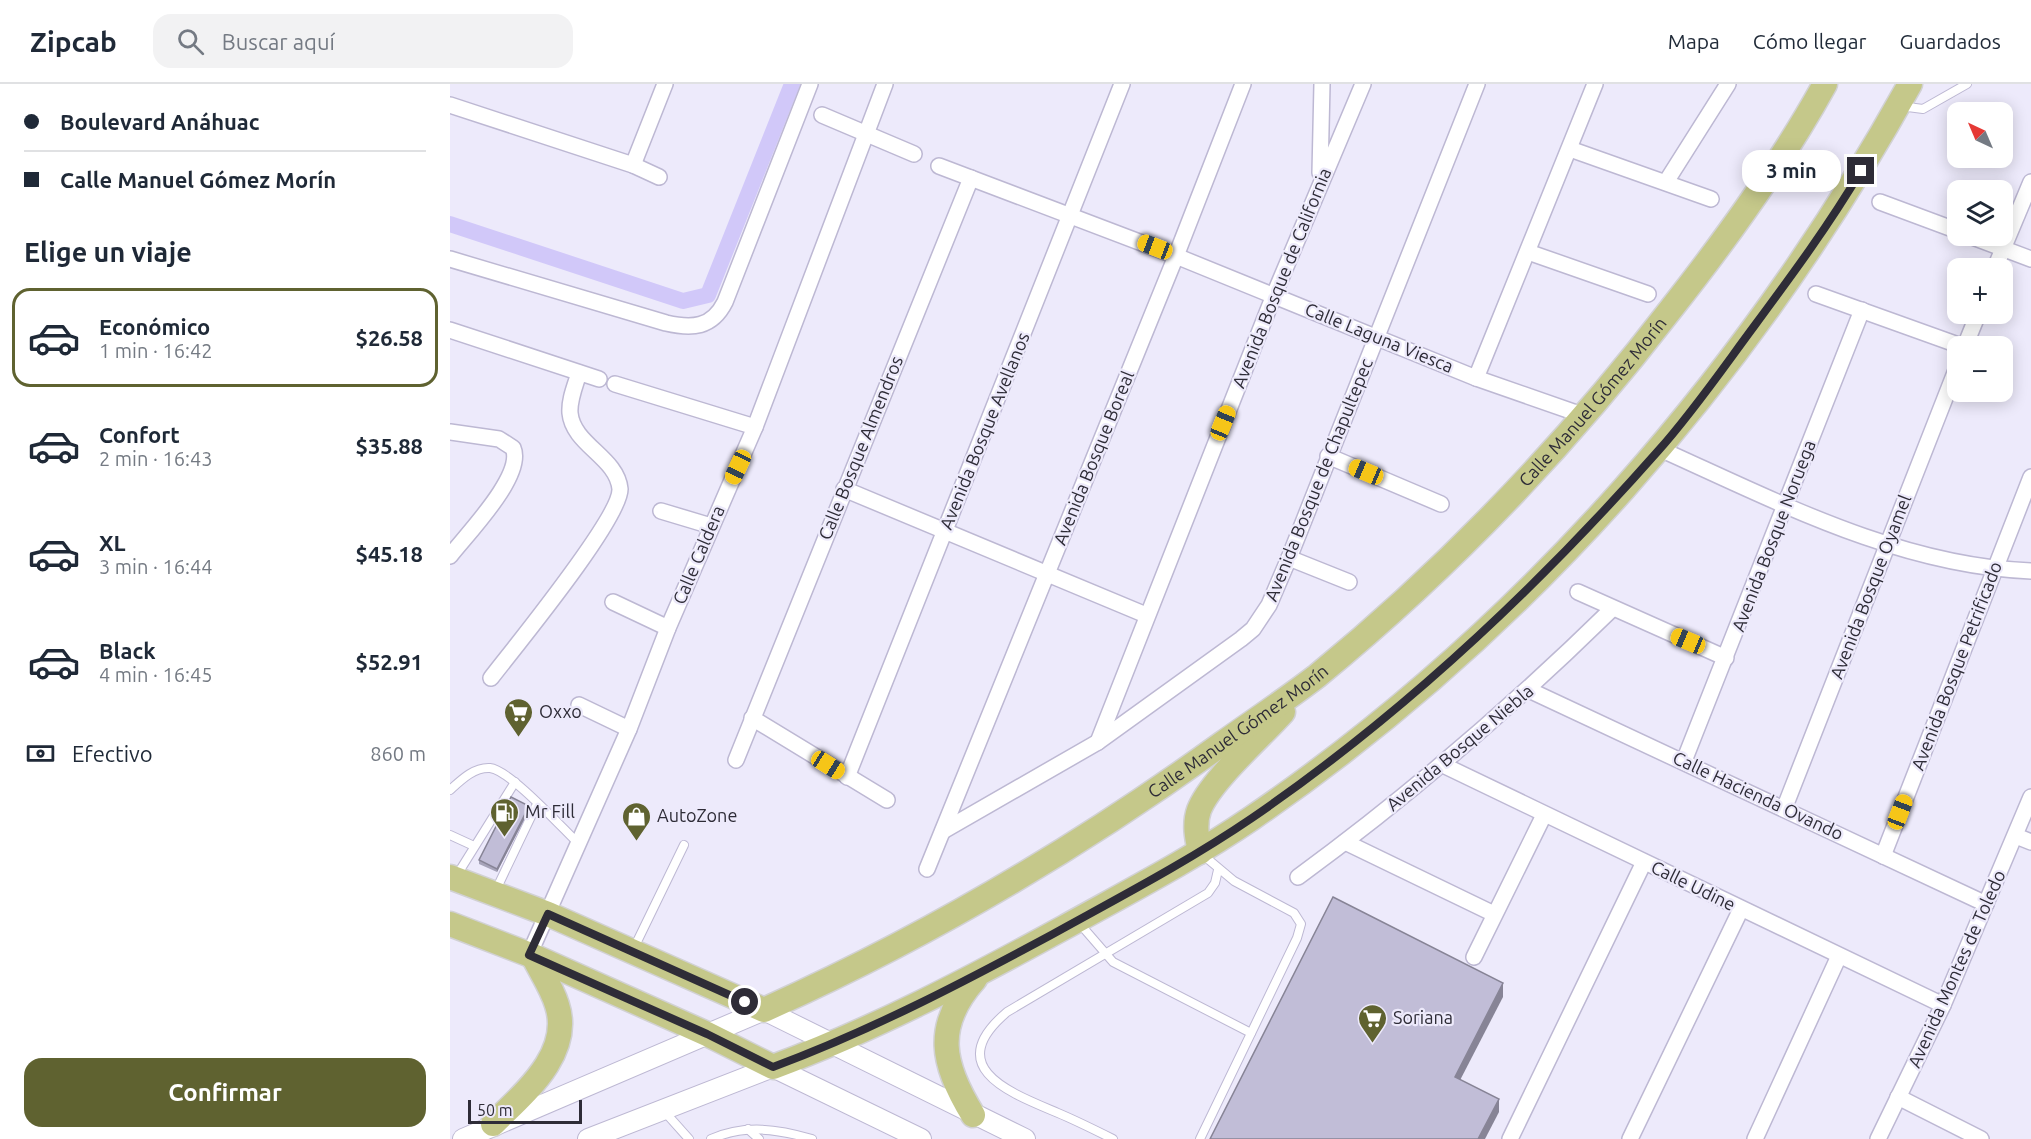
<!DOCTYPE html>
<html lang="es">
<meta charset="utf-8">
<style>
:root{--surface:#fff;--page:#f2f2f3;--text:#1f2937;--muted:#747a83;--line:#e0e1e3;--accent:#5f6230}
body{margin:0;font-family:Ubuntu,sans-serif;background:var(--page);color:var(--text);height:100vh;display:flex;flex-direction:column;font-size:22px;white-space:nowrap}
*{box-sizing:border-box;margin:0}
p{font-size:20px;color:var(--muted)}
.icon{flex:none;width:33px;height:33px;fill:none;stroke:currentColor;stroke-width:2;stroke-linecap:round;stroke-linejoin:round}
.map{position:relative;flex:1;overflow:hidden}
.sheet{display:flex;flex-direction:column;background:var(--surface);width:450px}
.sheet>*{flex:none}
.guide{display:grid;align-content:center;height:132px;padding:0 24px;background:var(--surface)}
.needle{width:39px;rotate:316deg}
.buttons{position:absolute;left:1497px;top:18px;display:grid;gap:12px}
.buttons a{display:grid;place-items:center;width:66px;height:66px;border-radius:12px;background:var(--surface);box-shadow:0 3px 15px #0003;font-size:30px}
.scale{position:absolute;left:18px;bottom:15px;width:114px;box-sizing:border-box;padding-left:6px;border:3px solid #2e2c37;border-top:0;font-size:16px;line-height:21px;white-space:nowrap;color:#2e2c37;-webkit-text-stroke:4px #edeafb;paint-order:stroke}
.end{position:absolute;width:27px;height:27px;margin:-14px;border:8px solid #2e2c37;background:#fff;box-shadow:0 0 0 3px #fff}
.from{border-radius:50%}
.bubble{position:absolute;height:42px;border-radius:18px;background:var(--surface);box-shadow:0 3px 15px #0003;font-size:20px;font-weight:600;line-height:42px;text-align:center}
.car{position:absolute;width:18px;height:36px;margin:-18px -9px;border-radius:8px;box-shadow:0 0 4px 2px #0007;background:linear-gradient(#f5c518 24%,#345 0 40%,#f5c518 0 76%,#345 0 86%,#f5c518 0)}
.guide b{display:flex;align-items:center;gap:21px;height:57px;font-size:22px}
.guide b+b{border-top:2px solid var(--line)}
.guide i{width:15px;height:15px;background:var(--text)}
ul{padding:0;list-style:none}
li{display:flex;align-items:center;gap:18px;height:99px;margin:0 12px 9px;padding:0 12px;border:3px solid transparent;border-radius:18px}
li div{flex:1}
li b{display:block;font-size:22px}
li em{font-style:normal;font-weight:600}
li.current{border-color:var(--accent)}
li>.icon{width:54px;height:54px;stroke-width:1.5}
h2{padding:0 24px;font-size:27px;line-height:72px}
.pay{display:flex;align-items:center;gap:15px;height:66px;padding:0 24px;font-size:22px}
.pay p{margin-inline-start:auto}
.action{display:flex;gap:12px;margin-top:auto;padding:12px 24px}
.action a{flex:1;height:69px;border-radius:18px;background:var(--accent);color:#fff;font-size:24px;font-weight:600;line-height:69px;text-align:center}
header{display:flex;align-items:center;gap:36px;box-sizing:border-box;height:84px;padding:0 30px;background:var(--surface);border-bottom:2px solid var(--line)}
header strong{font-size:28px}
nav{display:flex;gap:33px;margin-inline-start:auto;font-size:21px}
.search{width:420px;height:54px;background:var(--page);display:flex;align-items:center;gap:15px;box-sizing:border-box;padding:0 21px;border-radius:18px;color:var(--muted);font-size:22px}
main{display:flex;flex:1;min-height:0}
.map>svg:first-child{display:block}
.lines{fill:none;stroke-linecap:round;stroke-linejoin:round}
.canal{stroke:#d1c8f9;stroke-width:16}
.service-casing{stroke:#bdb8d3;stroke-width:10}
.minor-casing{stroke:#bdb8d3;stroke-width:18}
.tertiary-casing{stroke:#bdb8d3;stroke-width:22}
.primary-casing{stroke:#d1d1d3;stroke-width:27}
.service{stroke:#fff;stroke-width:8}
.minor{stroke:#fff;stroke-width:15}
.tertiary{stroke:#fff;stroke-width:20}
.primary{stroke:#c5c88a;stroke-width:24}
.wall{fill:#a6a3b9}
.shaded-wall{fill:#878496}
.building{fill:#c1bdd7;stroke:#878496;stroke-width:1.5}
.route{stroke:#2e2c37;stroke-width:8}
.labels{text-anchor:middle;stroke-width:4.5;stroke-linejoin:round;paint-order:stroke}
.street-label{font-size:18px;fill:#2e2c37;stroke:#edeafb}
.poi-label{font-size:18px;fill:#2e2c37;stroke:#edeafb;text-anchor:start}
</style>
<header>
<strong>Zipcab</strong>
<div class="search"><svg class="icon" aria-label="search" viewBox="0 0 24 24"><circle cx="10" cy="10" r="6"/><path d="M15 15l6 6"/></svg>Buscar aquí</div>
<nav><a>Mapa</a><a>Cómo llegar</a><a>Guardados</a></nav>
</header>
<main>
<section class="sheet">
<div class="guide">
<b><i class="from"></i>Boulevard Anáhuac</b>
<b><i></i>Calle Manuel Gómez Morín</b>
</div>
<h2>Elige un viaje</h2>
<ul>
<li class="current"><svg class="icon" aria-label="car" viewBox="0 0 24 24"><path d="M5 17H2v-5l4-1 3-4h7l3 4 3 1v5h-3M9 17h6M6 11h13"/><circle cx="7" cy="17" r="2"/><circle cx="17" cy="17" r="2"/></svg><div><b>Económico</b><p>1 min · 16:42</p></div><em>$26.58</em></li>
<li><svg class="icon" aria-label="car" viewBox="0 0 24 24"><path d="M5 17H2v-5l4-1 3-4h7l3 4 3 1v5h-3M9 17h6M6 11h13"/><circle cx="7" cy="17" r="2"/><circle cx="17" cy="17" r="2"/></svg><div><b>Confort</b><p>2 min · 16:43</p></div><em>$35.88</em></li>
<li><svg class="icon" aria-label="car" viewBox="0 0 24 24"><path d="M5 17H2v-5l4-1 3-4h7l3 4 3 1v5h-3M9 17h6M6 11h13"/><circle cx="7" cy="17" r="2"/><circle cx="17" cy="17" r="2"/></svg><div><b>XL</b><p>3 min · 16:44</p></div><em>$45.18</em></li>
<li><svg class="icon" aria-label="car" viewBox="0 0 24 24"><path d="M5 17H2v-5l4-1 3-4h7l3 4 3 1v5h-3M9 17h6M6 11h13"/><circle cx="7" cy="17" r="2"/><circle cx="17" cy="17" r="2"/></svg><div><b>Black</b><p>4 min · 16:45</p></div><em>$52.91</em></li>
</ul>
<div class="pay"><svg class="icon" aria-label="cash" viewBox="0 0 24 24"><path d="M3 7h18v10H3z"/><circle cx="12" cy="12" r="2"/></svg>Efectivo<p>860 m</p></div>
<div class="action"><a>Confirmar</a></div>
</section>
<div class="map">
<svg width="1581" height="1055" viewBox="0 0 1581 1055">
<rect width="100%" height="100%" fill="#edeafb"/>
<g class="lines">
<!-- canal -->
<path class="canal" d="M0 140 233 217 258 211 342 0"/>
<defs>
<g id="service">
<path d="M1450 22 1473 25 1517 0"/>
<path d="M0 706C11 696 24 683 40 684 60 686 112 744 129 760"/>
<path d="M0 751 24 762"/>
<path d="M7 791 65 698"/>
<path d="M45 808 87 720"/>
<path d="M630 840 663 878 801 949"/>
<path d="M183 866 234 761"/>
<path d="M214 1027 239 1055"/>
<path d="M298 1045 309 1055"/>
<path d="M261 1055C295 1040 328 1045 362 1055"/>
<path d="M663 1055C645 1046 627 1037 608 1029 561 1009 491 984 557 928L758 809 765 799 768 786"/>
<path d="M750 1055 847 854 851 840 844 829 784 797 753 771"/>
</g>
<g id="minor">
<path d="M0 21 183 81 209 93"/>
<path d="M372 31 464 70"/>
<path d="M1120 65 1261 115"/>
<path d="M183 81 215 0"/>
<path d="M489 82 726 172 1026 294 1135 332"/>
<path d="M870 89 872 0"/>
<path d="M1216 98 1278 0"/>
<path d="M1430 118 1508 147"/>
<path d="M1520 152 1581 175"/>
<path d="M1078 168 1198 210"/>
<path d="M0 175 216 239C242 245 262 244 275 218L360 0"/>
<path d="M1545 184 1581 98"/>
<path d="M1366 210 1511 262"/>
<path d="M0 246 149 295"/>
<path d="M1515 262 1528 230"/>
<path d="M1026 294 1145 0"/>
<path d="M165 300 305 343"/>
<path d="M0 348 49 355 63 364C75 391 17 450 0 472"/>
<path d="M1210 365C1328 418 1450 482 1581 487"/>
<path d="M878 372 991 420"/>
<path d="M394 405 696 531"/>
<path d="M211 427 261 442"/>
<path d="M839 474 899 498"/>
<path d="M1128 508 1276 574"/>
<path d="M163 518 218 544"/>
<path d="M41 594C64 564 171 434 170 405 167 373 123 361 120 329 119 316 125 302 129 289"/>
<path d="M1079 606 1536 820"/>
<path d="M129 621 179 645"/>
<path d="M302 634 437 716"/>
<path d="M648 658 824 211 913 0"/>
<path d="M286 676 521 94"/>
<path d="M1234 677 1412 226"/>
<path d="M993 681 1493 921"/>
<path d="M397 693 672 0"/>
<path d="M1334 725 1508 281"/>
<path d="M493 747 648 658 791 555 803 545 819 521 839 474 1027 0"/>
<path d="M1566 752 1581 758"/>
<path d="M895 758 1044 830"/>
<path d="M1433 772 1581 393"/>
<path d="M477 785 726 172 793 0"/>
<path d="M848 793C960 711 1063 622 1162 525"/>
<path d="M79 871 179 645 218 544 305 343 435 0"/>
<path d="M1024 873 1094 731"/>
<path d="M1448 1013 1531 1055"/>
<path d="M1060 1055 1194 778"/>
<path d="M1180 1055 1291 825"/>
<path d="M1305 1055 1389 872"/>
<path d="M1428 1055 1493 921 1581 713"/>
</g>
<g id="tertiary">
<path d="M13 1055 314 926 575 1055"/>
<path d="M138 1055 323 983 471 1055"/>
</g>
<g id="primary">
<path d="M750 768C747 754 744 740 749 726 760 697 811 653 833 628"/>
<path id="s1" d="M0 793 98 830 314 926C477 853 629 763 773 659 804 637 837 615 867 592 999 484 1117 360 1221 225 1277 154 1331 80 1375 0"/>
<path d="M0 840 83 872 257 950 323 983C425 945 520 895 615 843 678 808 742 775 802 734 1075 547 1300 289 1460 0"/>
<path d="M523 1031C492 981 483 942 525 895"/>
<path d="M43 1040C73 1010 123 970 107 921 102 904 91 888 83 872"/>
</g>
</defs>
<!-- service casing -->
<use href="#service" class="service-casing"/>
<!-- minor casing -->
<use href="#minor" class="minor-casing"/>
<!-- tertiary casing -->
<use href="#tertiary" class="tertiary-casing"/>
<!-- primary casing -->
<use href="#primary" class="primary-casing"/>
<!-- service -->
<use href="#service" class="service"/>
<!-- minor -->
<use href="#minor" class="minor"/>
<!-- tertiary -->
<use href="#tertiary" class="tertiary"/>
<!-- primary -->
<use href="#primary" class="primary"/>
</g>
<!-- wall -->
<path class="wall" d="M79 726 47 788 29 780V776Z"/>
<!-- shaded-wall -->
<g class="shaded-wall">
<path d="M79 722V726L47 788V785Z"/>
<path d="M1053 899V913L1005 1006V993Z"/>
<path d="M1049 1015V1028L1035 1055H1028Z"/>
</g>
<!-- building -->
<g class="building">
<path d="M61 713 79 722 47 785 29 776Z"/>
<path d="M883 813 1053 899 1005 993 1049 1015 1028 1055H760Z"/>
</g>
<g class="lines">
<!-- route -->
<path class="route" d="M295 918 98 830 79 871 257 950 323 983C420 947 512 899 603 850 670 813 739 777 802 734 952 631 1088 503 1208 367 1243 328 1273 284 1305 241 1342 191 1379 141 1411 87"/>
</g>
<!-- icons -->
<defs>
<symbol id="supermarket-pin" viewBox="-11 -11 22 30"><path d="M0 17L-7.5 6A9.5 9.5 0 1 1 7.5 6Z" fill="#5f6230" stroke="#edeafb"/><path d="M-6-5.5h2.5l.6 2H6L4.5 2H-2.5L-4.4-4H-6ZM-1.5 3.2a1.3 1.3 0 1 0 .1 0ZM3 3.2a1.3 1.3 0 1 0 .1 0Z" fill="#fff"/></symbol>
<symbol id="fuel-pin" viewBox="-11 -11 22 30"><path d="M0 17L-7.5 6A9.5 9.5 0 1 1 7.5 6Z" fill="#5f6230" stroke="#edeafb"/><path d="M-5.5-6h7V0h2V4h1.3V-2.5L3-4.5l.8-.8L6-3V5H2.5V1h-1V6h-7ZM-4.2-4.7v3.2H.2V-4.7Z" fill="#fff"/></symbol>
<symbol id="shop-pin" viewBox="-11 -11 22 30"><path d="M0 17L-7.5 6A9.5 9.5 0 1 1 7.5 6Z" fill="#5f6230" stroke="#edeafb"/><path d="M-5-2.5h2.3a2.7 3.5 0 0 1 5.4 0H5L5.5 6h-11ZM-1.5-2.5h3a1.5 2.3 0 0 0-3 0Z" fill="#fff"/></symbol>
</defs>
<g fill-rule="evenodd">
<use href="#supermarket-pin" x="52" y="612" width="33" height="45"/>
<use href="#fuel-pin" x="38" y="712" width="33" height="45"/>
<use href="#shop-pin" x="170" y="716" width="33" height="45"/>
<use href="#supermarket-pin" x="906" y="918" width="33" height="45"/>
</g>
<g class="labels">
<!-- street labels -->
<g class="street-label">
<text transform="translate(832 194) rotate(-68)" y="6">Avenida Bosque de California</text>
<text transform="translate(929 254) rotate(22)" y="6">Calle Laguna Viesca</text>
<text dy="6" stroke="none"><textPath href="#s1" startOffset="1378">Calle Manuel Gómez Morín</textPath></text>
<text transform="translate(535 347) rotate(-68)" y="6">Avenida Bosque Avellanos</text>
<text transform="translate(411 364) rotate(-68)" y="6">Calle Bosque Almendros</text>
<text transform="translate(644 374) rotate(-68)" y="6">Avenida Bosque Boreal</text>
<text transform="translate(869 396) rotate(-68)" y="6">Avenida Bosque de Chapultepec</text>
<text transform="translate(1324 452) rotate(-69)" y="6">Avenida Bosque Noruega</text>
<text transform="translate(249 471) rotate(-67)" y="6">Calle Caldera</text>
<text transform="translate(1421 503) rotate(-69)" y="6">Avenida Bosque Oyamel</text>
<text transform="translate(1507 582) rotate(-69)" y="6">Avenida Bosque Petrificado</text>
<text dy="6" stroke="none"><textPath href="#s1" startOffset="892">Calle Manuel Gómez Morín</textPath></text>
<text transform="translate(1010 664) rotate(-40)" y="6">Avenida Bosque Niebla</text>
<text transform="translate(1308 712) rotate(25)" y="6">Calle Hacienda Ovando</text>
<text transform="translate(1243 802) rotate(26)" y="6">Calle Udine</text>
<text transform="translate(1507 885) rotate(-66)" y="6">Avenida Montes de Toledo</text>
</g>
<!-- poi labels -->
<g class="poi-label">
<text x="89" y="634">Oxxo</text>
<text x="75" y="734">Mr Fill</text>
<text x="207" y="738">AutoZone</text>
<text x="943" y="940">Soriana</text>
</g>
</g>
</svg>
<div class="buttons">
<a><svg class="needle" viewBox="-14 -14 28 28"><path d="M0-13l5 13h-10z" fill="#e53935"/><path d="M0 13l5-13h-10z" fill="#747a83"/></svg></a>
<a><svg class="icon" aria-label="layers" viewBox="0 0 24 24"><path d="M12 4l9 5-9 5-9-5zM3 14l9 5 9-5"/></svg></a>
<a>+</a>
<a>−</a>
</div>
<div class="scale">50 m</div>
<i class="end from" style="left:295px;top:918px"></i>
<i class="end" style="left:1411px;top:87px"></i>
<div class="bubble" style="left:1292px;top:66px;width:99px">3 min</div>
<i class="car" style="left:705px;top:163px;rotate:291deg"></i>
<i class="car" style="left:773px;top:339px;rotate:22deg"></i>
<i class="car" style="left:288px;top:383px;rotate:205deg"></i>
<i class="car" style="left:916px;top:388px;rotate:293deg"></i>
<i class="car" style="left:1238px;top:557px;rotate:293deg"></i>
<i class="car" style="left:378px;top:681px;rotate:122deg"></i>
<i class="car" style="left:1450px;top:728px;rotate:21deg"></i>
</div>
</main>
